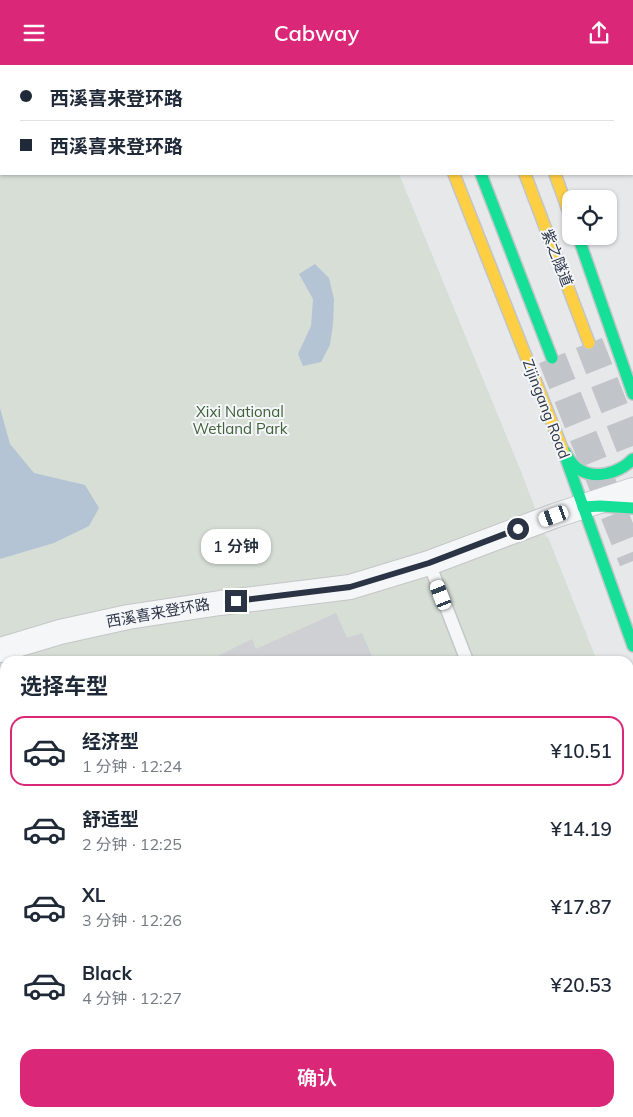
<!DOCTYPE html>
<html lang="zh">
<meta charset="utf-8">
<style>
:root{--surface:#fff;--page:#f6f6f7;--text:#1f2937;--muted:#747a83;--line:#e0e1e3;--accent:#db2777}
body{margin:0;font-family:Mulish,"Noto Sans SC",sans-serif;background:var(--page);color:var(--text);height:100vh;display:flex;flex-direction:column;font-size:19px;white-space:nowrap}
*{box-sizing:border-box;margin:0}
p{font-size:16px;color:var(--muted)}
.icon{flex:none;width:28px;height:28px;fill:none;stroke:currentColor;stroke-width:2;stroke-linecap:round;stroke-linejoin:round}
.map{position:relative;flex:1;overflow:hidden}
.sheet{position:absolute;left:0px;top:591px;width:634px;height:461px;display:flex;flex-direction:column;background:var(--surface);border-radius:15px 15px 0 0;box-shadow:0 1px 4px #0004}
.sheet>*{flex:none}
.guide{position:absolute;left:0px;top:0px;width:634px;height:110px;box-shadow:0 1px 4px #0004;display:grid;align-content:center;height:110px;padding:0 20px;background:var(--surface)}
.tools{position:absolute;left:562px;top:125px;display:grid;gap:10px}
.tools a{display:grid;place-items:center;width:55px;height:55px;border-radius:10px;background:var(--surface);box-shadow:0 1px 4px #0004;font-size:25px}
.end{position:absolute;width:22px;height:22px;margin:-11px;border:6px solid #2b3445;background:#fff;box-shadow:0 0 0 2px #fff}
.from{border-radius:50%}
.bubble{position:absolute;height:35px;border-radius:15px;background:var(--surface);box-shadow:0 1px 4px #0004;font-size:16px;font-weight:600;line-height:35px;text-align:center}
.car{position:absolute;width:15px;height:30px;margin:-15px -8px;border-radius:6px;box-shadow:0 0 4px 1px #0007;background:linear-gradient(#fff 24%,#345 0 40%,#fff 0 76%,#345 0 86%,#fff 0)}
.guide b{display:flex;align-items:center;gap:18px;height:48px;font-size:19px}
.guide b+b{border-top:1px solid var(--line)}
.guide i{width:12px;height:12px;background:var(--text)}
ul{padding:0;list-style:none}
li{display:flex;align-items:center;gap:15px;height:70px;margin:0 10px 8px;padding:0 10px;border:2px solid transparent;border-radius:15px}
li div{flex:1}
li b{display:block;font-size:19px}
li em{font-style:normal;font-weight:600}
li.on{border-color:var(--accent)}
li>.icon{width:45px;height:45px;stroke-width:1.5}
h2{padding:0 20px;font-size:22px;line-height:60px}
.action{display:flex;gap:10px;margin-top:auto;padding:10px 20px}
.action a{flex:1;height:58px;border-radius:15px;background:var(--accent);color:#fff;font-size:20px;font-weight:600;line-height:58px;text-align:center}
header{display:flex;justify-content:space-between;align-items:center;height:65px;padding:0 20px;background:var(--accent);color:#fff;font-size:22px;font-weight:600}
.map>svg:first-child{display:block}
.green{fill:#d6ded6}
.water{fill:#b4c4d5}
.building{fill:#ced0d3}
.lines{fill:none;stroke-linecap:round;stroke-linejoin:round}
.highway-tunnel{stroke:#c1c4c9;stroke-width:28;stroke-dasharray:28 14;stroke-linecap:butt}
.lane-casing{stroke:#c4c6c8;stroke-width:15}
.street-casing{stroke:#c4c6c8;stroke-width:26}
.fast-casing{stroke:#c2c5c8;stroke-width:14}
.slow-casing{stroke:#c2c5c8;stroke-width:14}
.lane{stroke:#f5f6f7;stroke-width:12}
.street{stroke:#f5f6f7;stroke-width:24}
.fast{stroke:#16e098;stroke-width:11}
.slow{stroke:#ffcf43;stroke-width:11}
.route{stroke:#2b3445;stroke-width:6}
.labels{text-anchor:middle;stroke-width:4;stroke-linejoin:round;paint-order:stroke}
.street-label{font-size:15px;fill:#2b3445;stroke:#f4f6f9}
.park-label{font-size:15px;fill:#3f6138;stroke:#f4f6f9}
</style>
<header><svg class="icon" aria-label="menu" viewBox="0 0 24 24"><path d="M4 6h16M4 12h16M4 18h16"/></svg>Cabway<svg class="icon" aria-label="share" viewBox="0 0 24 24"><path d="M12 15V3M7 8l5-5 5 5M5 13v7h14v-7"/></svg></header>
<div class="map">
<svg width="633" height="1052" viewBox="0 0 633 1052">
<rect width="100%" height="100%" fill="#e6e8ea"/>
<!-- green -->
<path class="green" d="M0 0H358L359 1H1V109H399L522 409 546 472H548L597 596H5V1048H629V673L633 682V1052H0Z"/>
<!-- water -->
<g class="water">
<path d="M315 199 329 213 334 234 333 259 330 280 321 297 303 301 298 289 311 261 313 234 299 209Z"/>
<path d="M0 343 10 379 34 408 85 420 99 443 89 461 54 478 0 494Z"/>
</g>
<!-- building -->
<path class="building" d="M336 548 347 573 362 568 374 596H208L252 574 256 584Z"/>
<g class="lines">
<!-- highway-tunnel -->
<g class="highway-tunnel">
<path d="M589 278 633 390"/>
<path d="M552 293 633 496"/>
</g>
<defs>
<g id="lane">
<path d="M429 498 467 596"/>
<path d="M0 618 5 631"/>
<path d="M0 709 5 708"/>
<path d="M0 831 5 829"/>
<path d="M0 861 5 876"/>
<path d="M629 1008 633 1018"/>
<path d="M432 1048 433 1052"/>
</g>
<g id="street">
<path d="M0 585 60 567 128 552 220 538 350 522 429 498 554 451 633 425"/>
<path d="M301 1052 303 1048"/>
</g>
<g id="fast">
<path d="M411 0 412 1"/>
<path d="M483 0 484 1"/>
<path d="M525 0V1"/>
<path d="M481 109 552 293"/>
<path d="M578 171 633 329"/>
<path d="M565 387C568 393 572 399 577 403 595 416 619 408 633 394"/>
<path d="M564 388 633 581"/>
<path d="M583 442 600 441 633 443"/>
</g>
<g id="slow">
<path d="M438 0 439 1"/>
<path d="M454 109 564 388"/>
<path d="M525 109 589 278"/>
<path d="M555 109 571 153"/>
</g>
</defs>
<!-- lane casing -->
<use href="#lane" class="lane-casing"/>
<!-- street casing -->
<use href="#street" class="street-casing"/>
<!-- fast casing -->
<use href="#fast" class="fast-casing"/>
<!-- slow casing -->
<use href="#slow" class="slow-casing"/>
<!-- lane -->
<use href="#lane" class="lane"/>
<!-- street -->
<use href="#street" class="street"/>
<!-- fast -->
<use href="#fast" class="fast"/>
<!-- slow -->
<use href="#slow" class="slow"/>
</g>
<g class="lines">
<!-- route -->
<path class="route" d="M236 536 350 522 429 498 518 464"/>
</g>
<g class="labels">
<!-- street labels -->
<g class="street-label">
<text transform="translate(557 193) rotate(69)" y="5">紫之隧道</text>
<text transform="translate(546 344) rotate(69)" y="5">Zijingang Road</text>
<text transform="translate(158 548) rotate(-10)" y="5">西溪喜来登环路</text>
</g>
<!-- park labels -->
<g class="park-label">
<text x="240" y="352">Xixi National<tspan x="240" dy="17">Wetland Park</tspan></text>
</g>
</g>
</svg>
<div class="tools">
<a><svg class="icon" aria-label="locate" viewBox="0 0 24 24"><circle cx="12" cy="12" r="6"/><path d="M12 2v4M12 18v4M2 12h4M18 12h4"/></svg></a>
</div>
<i class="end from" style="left:518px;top:464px"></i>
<i class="end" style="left:236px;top:536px"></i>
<div class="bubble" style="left:201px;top:464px;width:70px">1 分钟</div>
<i class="car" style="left:554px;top:451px;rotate:250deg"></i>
<i class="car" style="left:441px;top:530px;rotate:339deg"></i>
<div class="guide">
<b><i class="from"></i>西溪喜来登环路</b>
<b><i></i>西溪喜来登环路</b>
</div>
<section class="sheet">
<h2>选择车型</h2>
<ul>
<li class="on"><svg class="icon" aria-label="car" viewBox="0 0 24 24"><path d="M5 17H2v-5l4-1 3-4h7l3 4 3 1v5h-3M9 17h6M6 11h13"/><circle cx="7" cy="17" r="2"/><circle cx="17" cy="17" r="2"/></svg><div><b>经济型</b><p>1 分钟 · 12:24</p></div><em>¥10.51</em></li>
<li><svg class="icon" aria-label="car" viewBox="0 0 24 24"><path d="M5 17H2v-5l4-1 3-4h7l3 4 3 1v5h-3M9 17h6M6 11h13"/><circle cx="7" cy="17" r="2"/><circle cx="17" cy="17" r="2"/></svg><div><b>舒适型</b><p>2 分钟 · 12:25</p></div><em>¥14.19</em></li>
<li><svg class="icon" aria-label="car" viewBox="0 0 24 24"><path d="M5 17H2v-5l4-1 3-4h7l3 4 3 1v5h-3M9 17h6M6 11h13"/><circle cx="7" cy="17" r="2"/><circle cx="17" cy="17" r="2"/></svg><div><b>XL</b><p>3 分钟 · 12:26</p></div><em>¥17.87</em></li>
<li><svg class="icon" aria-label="car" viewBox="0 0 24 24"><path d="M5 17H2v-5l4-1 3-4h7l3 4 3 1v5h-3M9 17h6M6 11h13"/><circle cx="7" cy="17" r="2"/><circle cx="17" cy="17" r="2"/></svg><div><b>Black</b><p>4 分钟 · 12:27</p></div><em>¥20.53</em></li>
</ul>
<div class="action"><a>确认</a></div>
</section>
</div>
